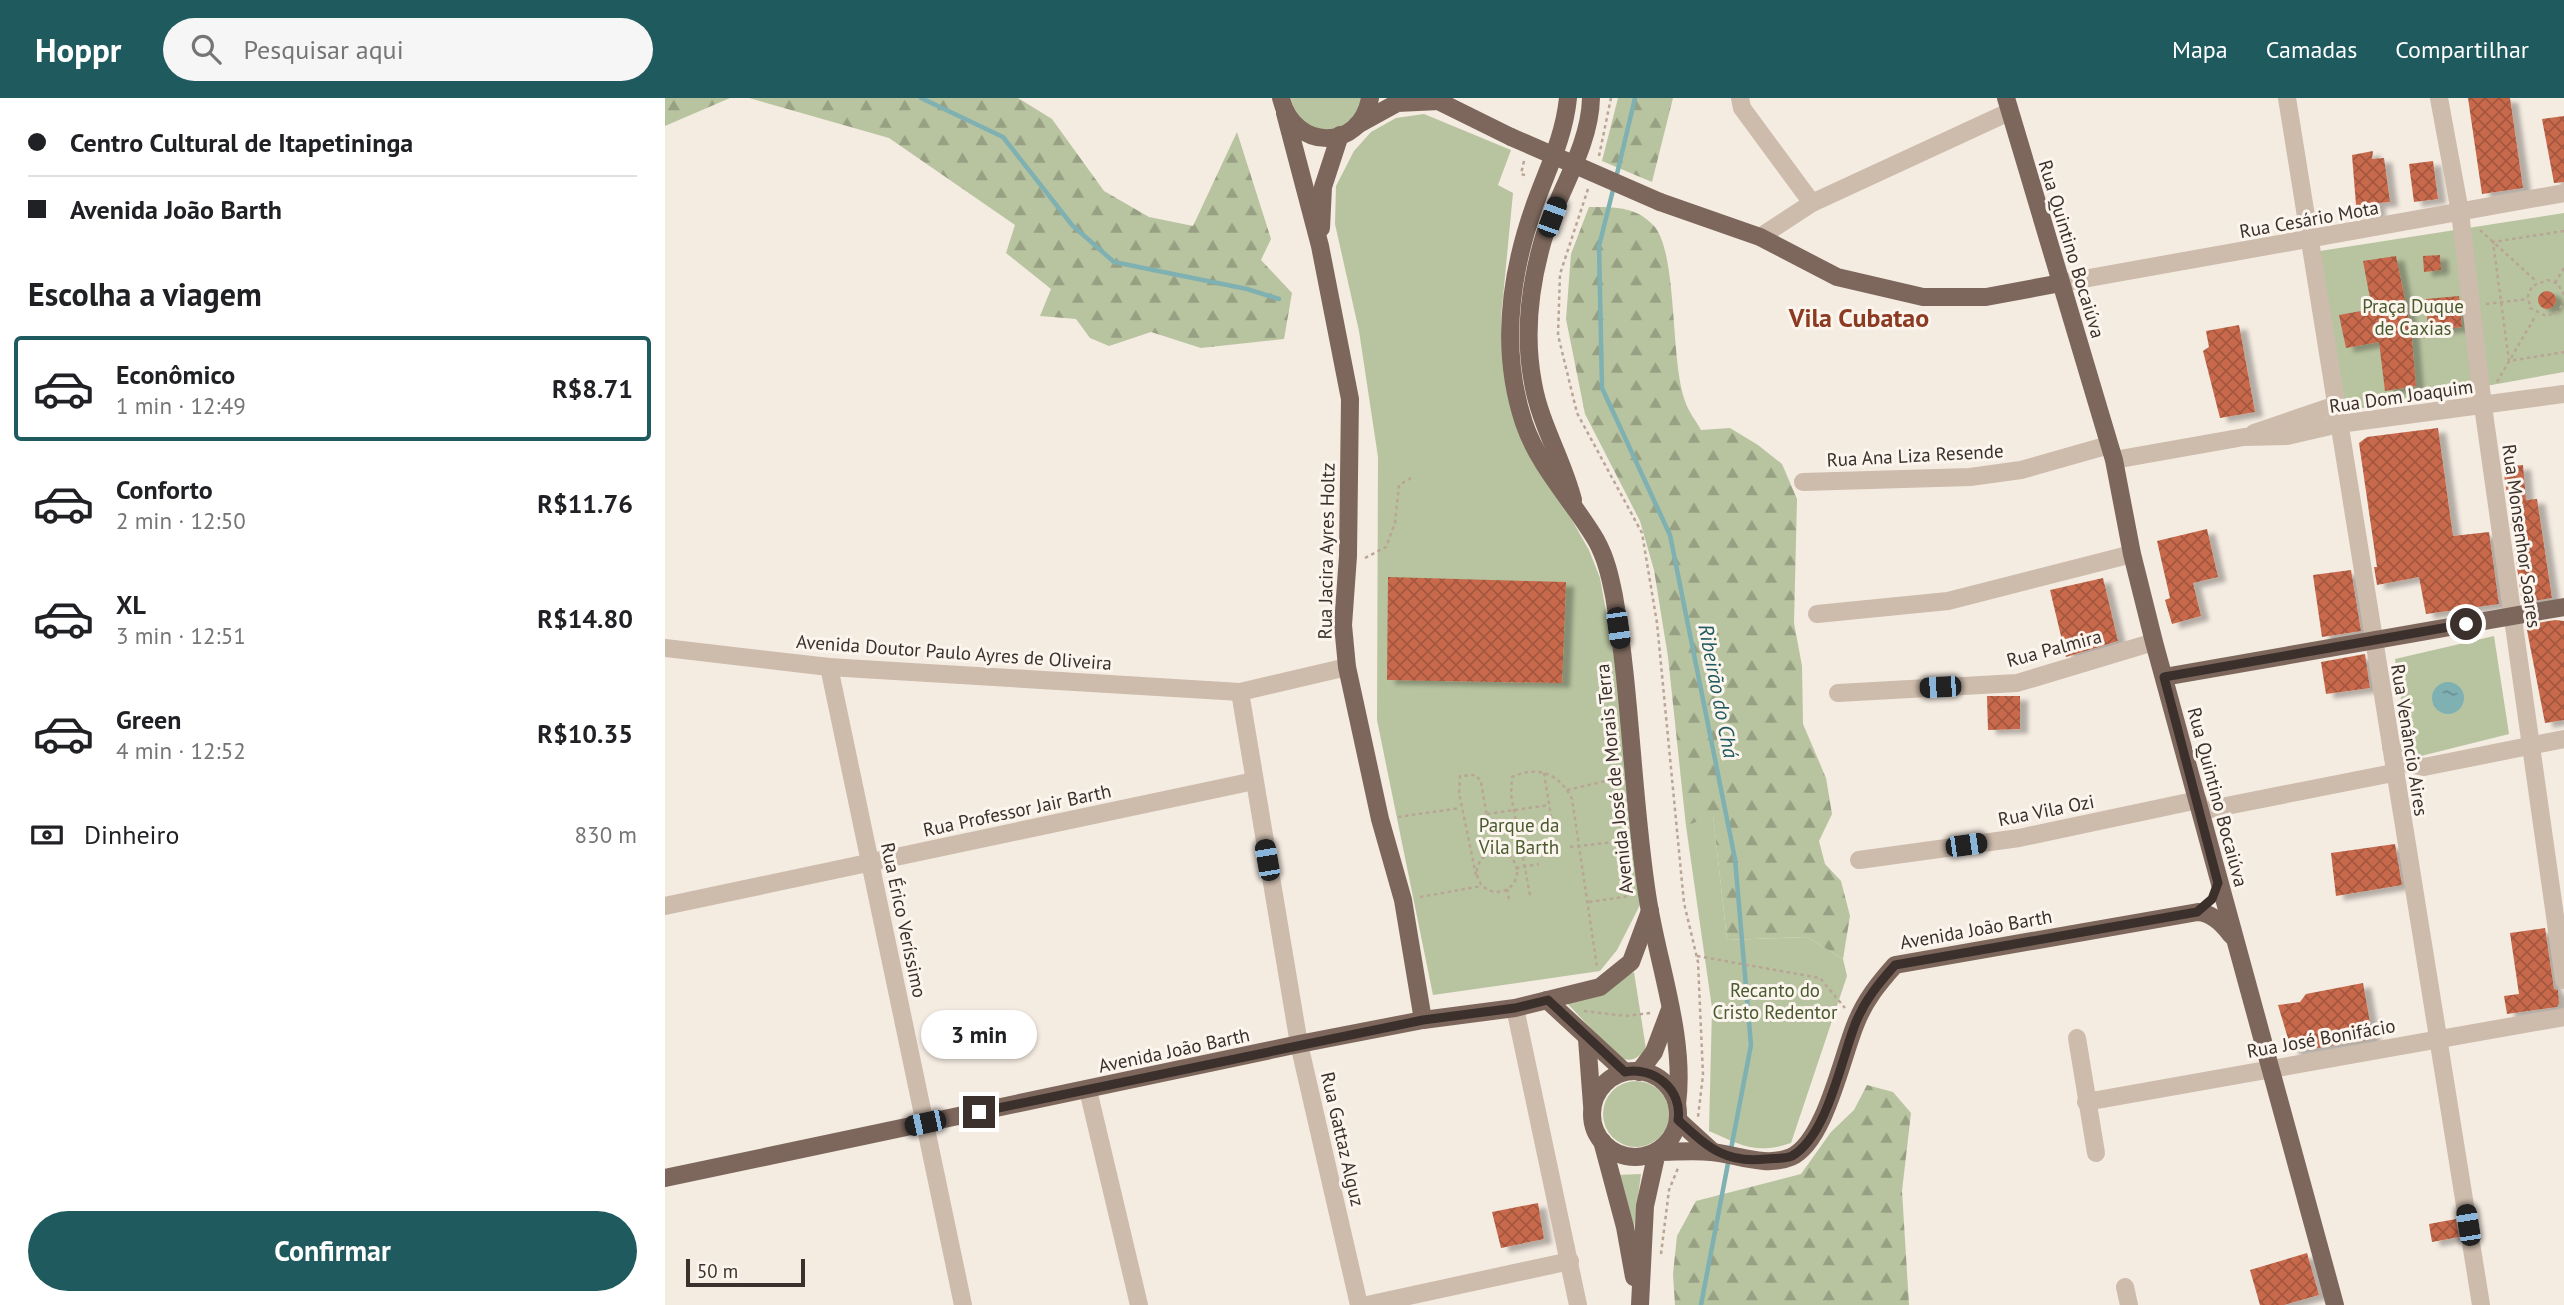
<!DOCTYPE html>
<html lang="pt">
<meta charset="utf-8">
<style>
:root{--surface:#fff;--page:#f6f6f6;--text:#202124;--muted:#757577;--line:#e0e0e0;--accent:#1f5a5e}
body{margin:0;font-family:"PT Sans",sans-serif;background:var(--page);color:var(--text);height:100vh;display:flex;flex-direction:column;font-size:26px;white-space:nowrap}
*{box-sizing:border-box;margin:0}
p{font-size:23px;color:var(--muted)}
.icon{flex:none;width:38px;height:38px;fill:none;stroke:currentColor;stroke-width:2;stroke-linecap:round;stroke-linejoin:round}
.map{position:relative;flex:1;overflow:hidden}
.drawer{display:flex;flex-direction:column;background:var(--surface);width:665px}
.drawer>*{flex:none}
.banner{display:grid;align-content:center;height:154px;padding:0 28px;background:var(--surface)}
.scale{position:absolute;left:21px;bottom:18px;width:119px;box-sizing:border-box;padding-left:7px;border:4px solid #3b302b;border-top:0;font-size:19px;line-height:24px;white-space:nowrap;color:#3b302b;-webkit-text-stroke:5px #fbf5ee;paint-order:stroke}
.end{position:absolute;width:32px;height:32px;margin:-16px;border:9px solid #3b302b;background:#fff;box-shadow:0 0 0 4px #fff}
.from{border-radius:50%}
.bubble{position:absolute;height:49px;border-radius:24px;background:var(--surface);box-shadow:0 2px 5px #0004;font-size:23px;font-weight:700;line-height:49px;text-align:center}
.car{position:absolute;width:21px;height:42px;margin:-21px -10px;border-radius:9px;box-shadow:0 0 5px 2px #0007;background:linear-gradient(#222 24%,#8ab4d8 0 40%,#222 0 76%,#8ab4d8 0 86%,#222 0)}
.banner b{display:flex;align-items:center;gap:24px;height:66px;font-size:26px}
.banner b+b{border-top:2px solid var(--line)}
.banner i{width:18px;height:18px;background:var(--text)}
ul{padding:0;list-style:none}
li{display:flex;align-items:center;gap:21px;height:105px;margin:0 14px 10px;padding:0 14px;border:4px solid transparent;border-radius:7px}
li div{flex:1}
li b{display:block;font-size:26px}
li em{font-style:normal;font-weight:700}
li.on{border-color:var(--accent)}
li>.icon{width:63px;height:63px;stroke-width:1.5}
h2{padding:0 28px;font-size:32px;line-height:84px}
.pay{display:flex;align-items:center;gap:18px;height:77px;padding:0 28px;font-size:26px}
.pay p{margin-inline-start:auto}
.primary-button{display:flex;gap:14px;margin-top:auto;padding:14px 28px}
.primary-button a{flex:1;height:80px;border-radius:42px;background:var(--accent);color:#fff;font-size:28px;font-weight:700;line-height:80px;text-align:center}
header{display:flex;align-items:center;gap:42px;box-sizing:border-box;height:98px;padding:0 35px;background:var(--accent);color:#fff}
header strong{font-size:33px}
nav{display:flex;gap:38px;margin-inline-start:auto;font-size:24px}
.search{width:490px;height:63px;background:var(--page);display:flex;align-items:center;gap:18px;box-sizing:border-box;padding:0 24px;border-radius:38px;color:var(--muted);font-size:26px}
main{display:flex;flex:1;min-height:0}
.map>svg:first-child{display:block}
.green{fill:#b8c4a0}
.forest{fill:url(#forest-firs)}
.water{fill:url(#water-ripples)}
.lines{fill:none;stroke-linecap:round;stroke-linejoin:round}
.stream{stroke:#7fb0b2;stroke-width:4.5}
.building{fill:url(#building-cross-hatch);filter:url(#shadow)}
.path{stroke:#b9a596;stroke-width:2.5;stroke-dasharray:3.5 3.5;stroke-linecap:butt}
.minor{stroke:#cdbbac;stroke-width:18}
.major{stroke:#7d675c;stroke-width:18}
.major-bridge{stroke:#7d675c;stroke-width:18}
.route{stroke:#3b302b;stroke-width:9}
.labels{text-anchor:middle;stroke-width:6;stroke-linejoin:round;paint-order:stroke}
.street-label{font-size:19px;fill:#3b302b;stroke:#fbf5ee}
.park-label{font-size:19px;fill:#4a5a2e;stroke:#fbf5ee}
.water-label{font-size:21px;font-style:italic;fill:#1f5a5e;stroke:#fbf5ee}
.district-label{font-size:26px;font-weight:bold;fill:#8c3b22;stroke:#fbf5ee}
</style>
<header>
<strong>Hoppr</strong>
<div class="search"><svg class="icon" aria-label="search" viewBox="0 0 24 24"><circle cx="10" cy="10" r="6"/><path d="M15 15l6 6"/></svg>Pesquisar aqui</div>
<nav><a>Mapa</a><a>Camadas</a><a>Compartilhar</a></nav>
</header>
<main>
<section class="drawer">
<div class="banner">
<b><i class="from"></i>Centro Cultural de Itapetininga</b>
<b><i></i>Avenida João Barth</b>
</div>
<h2>Escolha a viagem</h2>
<ul>
<li class="on"><svg class="icon" aria-label="car" viewBox="0 0 24 24"><path d="M5 17H2v-5l4-1 3-4h7l3 4 3 1v5h-3M9 17h6M6 11h13"/><circle cx="7" cy="17" r="2"/><circle cx="17" cy="17" r="2"/></svg><div><b>Econômico</b><p>1 min · 12:49</p></div><em>R$8.71</em></li>
<li><svg class="icon" aria-label="car" viewBox="0 0 24 24"><path d="M5 17H2v-5l4-1 3-4h7l3 4 3 1v5h-3M9 17h6M6 11h13"/><circle cx="7" cy="17" r="2"/><circle cx="17" cy="17" r="2"/></svg><div><b>Conforto</b><p>2 min · 12:50</p></div><em>R$11.76</em></li>
<li><svg class="icon" aria-label="car" viewBox="0 0 24 24"><path d="M5 17H2v-5l4-1 3-4h7l3 4 3 1v5h-3M9 17h6M6 11h13"/><circle cx="7" cy="17" r="2"/><circle cx="17" cy="17" r="2"/></svg><div><b>XL</b><p>3 min · 12:51</p></div><em>R$14.80</em></li>
<li><svg class="icon" aria-label="car" viewBox="0 0 24 24"><path d="M5 17H2v-5l4-1 3-4h7l3 4 3 1v5h-3M9 17h6M6 11h13"/><circle cx="7" cy="17" r="2"/><circle cx="17" cy="17" r="2"/></svg><div><b>Green</b><p>4 min · 12:52</p></div><em>R$10.35</em></li>
</ul>
<div class="pay"><svg class="icon" aria-label="cash" viewBox="0 0 24 24"><path d="M3 7h18v10H3z"/><circle cx="12" cy="12" r="2"/></svg>Dinheiro<p>830 m</p></div>
<div class="primary-button"><a>Confirmar</a></div>
</section>
<div class="map">
<svg width="1899" height="1207" viewBox="0 0 1899 1207">
<defs>
<pattern id="forest-firs" width="22" height="20" patternUnits="userSpaceOnUse" patternTransform="scale(1.75)"><rect width="22" height="20" fill="#b8c4a0"/><path d="M5 1l3.5 6h-7zM16 11l3.5 6h-7z" fill="#97a083"/></pattern>
<pattern id="water-ripples" width="26" height="14" patternUnits="userSpaceOnUse" patternTransform="scale(1.75)"><rect width="26" height="14" fill="#7fb0b2"/><path d="M2 4q2-2 4 0t4 0M15 11q2-2 4 0t4 0" fill="none" stroke="#699091"/></pattern>
<pattern id="building-cross-hatch" width="8" height="8" patternUnits="userSpaceOnUse" patternTransform="scale(1.75)"><rect width="8" height="8" fill="#c8694b"/><path d="M0 0l8 8M0 8l8-8" fill="none" stroke="#a4573f"/></pattern>
<filter id="shadow"><feDropShadow dx="8" dy="4.5" stdDeviation="2" flood-color="#0004"/></filter>
</defs>
<rect width="100%" height="100%" fill="#f4ebe1"/>
<!-- green -->
<g class="green">
<path d="M626 0H699L690 21C683 25 673 32 665 33 645 36 629 17 626 0Z"/>
<path d="M759 16 846 52 833 87 848 95 836 220 841 283 854 329 924 452 935 480 959 613 976 805 952 852 935 873 768 897 712 622 713 359 694 233 670 126 671 88 689 53 706 34 731 20Z"/>
<path d="M1899 115V274L1681 313 1655 153Z"/>
<path d="M1829 538 1844 636 1756 658 1743 646 1730 561Z"/>
<path d="M1048 716 1062 842 1142 839 1178 861 1182 878 1126 1045C1091 1057 1076 1047 1044 1033L1047 910 1021 728Z"/>
<path d="M969 874 981 951C971 962 965 965 952 958L901 904Z"/>
<circle cx="971" cy="1016" r="33"/>
<path d="M976 1076 967 1146 951 1077Z"/>
</g>
<!-- forest -->
<g class="forest">
<path d="M0 0H65L0 28Z"/>
<path d="M84 0H353L387 21 439 93 484 119 528 128 572 34 606 141 596 162 627 195 619 241 536 250 486 234 444 248 425 240 411 221 375 218 386 191 341 155 350 127 224 40Z"/>
<path d="M953 0H1008L987 84 937 63Z"/>
<path d="M924 109C948 109 971 108 989 128 1013 155 1005 263 1020 303 1023 313 1031 323 1036 332L1065 330 1093 347 1117 366 1132 401 1129 525 1137 568 1138 626 1161 680 1167 716 1154 743 1160 766 1176 783 1185 818 1178 861 1142 839 1062 842 1048 717 1021 728 1003 559 989 472 975 423 920 316 901 221 906 156Z"/>
<path d="M1202 987 1228 994 1246 1015 1237 1093 1244 1207H1010L1008 1176 1012 1138 1031 1103 1136 1076 1166 1034 1189 1012Z"/>
</g>
<!-- water -->
<circle class="water" cx="1783" cy="600" r="16"/>
<g class="lines">
<!-- stream -->
<g class="stream">
<path d="M256 0 338 39 407 127 449 164 582 191 614 201"/>
<path d="M951 80 970 0"/>
<path d="M949 88 934 148 937 290 1005 437 1070 761 1086 947 1066 1051"/>
<path d="M1036 1207 1064 1060"/>
</g>
</g>
<!-- building -->
<g class="building">
<path d="M1803 0H1845L1858 90 1817 96Z"/>
<path d="M1899 18V84L1889 85 1877 21Z"/>
<path d="M1708 53 1707 61 1719 60 1725 104 1712 105 1713 116 1692 119 1687 57Z"/>
<path d="M1768 63 1773 101 1749 104 1744 66Z"/>
<path d="M1775 157 1776 172 1759 174 1758 158Z"/>
<path d="M1731 158 1746 231 1751 288 1720 293 1714 244 1681 250 1674 217 1707 211 1698 163Z"/>
<circle cx="1882" cy="202" r="9"/>
<path d="M1794 198 1797 229 1763 233 1761 201Z"/>
<path d="M1574 227 1590 314 1555 320 1538 253 1544 249 1541 233Z"/>
<path d="M1773 330 1788 438 1824 434 1834 506 1761 516 1754 479 1712 487 1709 469H1712L1694 345 1702 339Z"/>
<path d="M1858 367 1861 402 1872 401 1887 500 1857 505 1838 369Z"/>
<path d="M1542 431 1553 479 1528 485 1536 518 1507 526 1500 502 1505 500 1492 443Z"/>
<path d="M1686 472 1696 533 1657 539 1648 477Z"/>
<path d="M723 479 901 484 897 585 722 582Z"/>
<path d="M1438 480 1453 543 1401 559 1385 492Z"/>
<path d="M1890 522 1899 523V622L1880 625 1861 527Z"/>
<path d="M1700 556 1705 590 1661 596 1656 564Z"/>
<path d="M1322 598H1355V631L1323 632Z"/>
<path d="M1730 746 1737 787 1671 798 1666 755Z"/>
<path d="M1880 830 1888 884 1889 891 1893 892 1894 905 1892 909 1842 916 1839 898 1854 896 1845 835Z"/>
<path d="M1698 885 1708 941 1627 954 1613 907 1635 904 1641 896Z"/>
<path d="M873 1105 879 1141 836 1150 827 1114Z"/>
<path d="M1791 1121 1794 1139 1767 1144 1764 1126Z"/>
<path d="M1642 1155 1654 1197 1619 1207H1595L1585 1172Z"/>
</g>
<g class="lines">
<!-- path -->
<g class="path">
<path d="M934 58 946 0"/>
<path d="M859 63 856 76 863 78"/>
<path d="M923 91 895 176 893 237 912 315 977 435 992 525 1019 805 1033 864 1038 977 1033 1019"/>
<path d="M1815 132 1872 184"/>
<path d="M1899 133 1828 144 1844 263 1899 254"/>
<path d="M1890 185 1899 170"/>
<path d="M1899 197 1893 186 1883 182 1867 188 1863 198 1865 210 1881 218 1893 214 1899 203"/>
<path d="M1821 206 1863 201"/>
<path d="M1832 284 1871 217"/>
<path d="M700 460 721 449 730 425 734 387 746 380"/>
<path d="M879 675 887 724"/>
<path d="M902 692 954 680"/>
<path d="M822 716 884 707"/>
<path d="M733 719 795 710"/>
<path d="M905 749 958 743"/>
<circle cx="832" cy="774" r="20"/>
<path d="M851 770 874 766"/>
<path d="M811 777 794 695 795 678 811 677 816 684 828 754"/>
<path d="M842 791 844 801"/>
<path d="M865 797 846 697 847 679C873 667 895 676 907 701L932 869"/>
<path d="M755 799 817 788"/>
<path d="M924 804 965 798"/>
<path d="M1032 858 1155 880 1180 910"/>
<path d="M919 913 961 918 985 915"/>
<path d="M996 1156 1004 1092 1013 1070"/>
</g>
<!-- minor -->
<g class="minor">
<path d="M1075 0 1077 10 1147 105"/>
<path d="M1622 0 1816 1207"/>
<path d="M1774 0 1795 114 1818 308 1899 882"/>
<path d="M1095 139 1147 105 1344 14"/>
<path d="M1396 185 1899 95"/>
<path d="M1589 335 1671 307"/>
<path d="M1449 362 1579 339 1622 338 1674 326 1899 296"/>
<path d="M1138 384 1305 379 1356 372 1444 347"/>
<path d="M1152 516 1283 503 1467 456"/>
<path d="M0 550 164 569 575 594 682 569"/>
<path d="M164 569 298 1207"/>
<path d="M575 594 634 946 694 1207"/>
<path d="M1173 595 1352 585 1489 544"/>
<path d="M1726 649 1739 665 1759 669 1899 641"/>
<path d="M1536 713 1728 675"/>
<path d="M1194 762 1354 740 1533 702"/>
<path d="M0 808 589 683"/>
<path d="M850 910 913 1207"/>
<path d="M1412 940 1431 1055"/>
<path d="M423 992 474 1207"/>
<path d="M1421 1004 1899 919"/>
<path d="M1460 1189 1464 1207"/>
<path d="M702 1207 905 1163"/>
</g>
<!-- major -->
<g class="major">
<path d="M616 0C628 53 696 54 705 0"/>
<path d="M767 0 846 39"/>
<path d="M903 0C899 39 883 70 870 106 845 176 835 253 859 325 874 369 908 403 931 442 941 460 945 478 949 498 966 596 967 697 982 796 992 865 1021 937 1012 1007"/>
<path d="M1341 0 1449 362 1467 456 1489 544 1670 1207"/>
<path d="M620 15 655 148 685 301 683 458 678 527 682 569 715 721 738 802 758 922"/>
<path d="M692 27 732 5 774 3"/>
<path d="M995 104 1095 139 1172 179 1258 199H1321L1396 185"/>
<path d="M656 130 658 89 675 37"/>
<path d="M908 402C898 362 875 326 868 285 859 238 865 187 878 142 892 96 925 49 926 0"/>
<path d="M1499 579 1899 509"/>
<path d="M882 902 960 974"/>
<path d="M922 941 927 1007"/>
<circle cx="970" cy="1016" r="43"/>
<path d="M974 974 989 954 1004 914"/>
<path d="M1013 1022 1048 1054"/>
<path d="M937 1043 960 1129 969 1179"/>
<path d="M0 1080 634 946 758 922 850 910 935 889 966 864 985 813"/>
<path d="M975 1207 980 1108 992 1054C1010 1054 1028 1052 1046 1054 1071 1056 1100 1070 1126 1059 1160 1044 1177 958 1191 925 1200 902 1214 885 1230 867L1533 814C1547 815 1558 826 1566 837"/>
</g>
<!-- major-bridge -->
<path class="major-bridge" d="M846 39 995 104"/>
</g>
<g class="lines">
<!-- route -->
<path class="route" d="M314 1014 758 922 850 910 883 902 960 974C989 968 1018 992 1013 1022 1042 1048 1059 1066 1101 1061 1109 1060 1121 1061 1127 1058 1163 1037 1176 961 1191 924 1200 902 1214 885 1230 867L1532 814 1547 801 1553 785 1499 579 1801 526"/>
</g>
<g class="labels">
<!-- street labels -->
<g class="street-label">
<text transform="translate(1644 121) rotate(-10)" y="7">Rua Cesário Mota</text>
<text transform="translate(1407 151) rotate(73)" y="7">Rua Quintino Bocaiúva</text>
<text transform="translate(1736 298) rotate(-8)" y="7">Rua Dom Joaquim</text>
<text transform="translate(1250 357) rotate(-3)" y="7">Rua Ana Liza Resende</text>
<text transform="translate(1857 438) rotate(82)" y="7">Rua Monsenhor Soares</text>
<text transform="translate(661 453) rotate(-89)" y="7">Rua Jacira Ayres Holtz</text>
<text transform="translate(1389 550) rotate(-15)" y="7">Rua Palmira</text>
<text transform="translate(289 554) rotate(4)" y="7">Avenida Doutor Paulo Ayres de Oliveira</text>
<text transform="translate(1745 642) rotate(81)" y="7">Rua Venâncio Aires</text>
<text transform="translate(949 681) rotate(-96)" y="7">Avenida José de Morais Terra</text>
<text transform="translate(1553 699) rotate(75)" y="7">Rua Quintino Bocaiúva</text>
<text transform="translate(352 712) rotate(-12)" y="7">Rua Professor Jair Barth</text>
<text transform="translate(1381 712) rotate(-11)" y="7">Rua Vila Ozi</text>
<text transform="translate(239 822) rotate(78)" y="7">Rua Érico Veríssimo</text>
<text transform="translate(1311 831) rotate(-10)" y="7">Avenida João Barth</text>
<text transform="translate(1656 940) rotate(-10)" y="7">Rua José Bonifácio</text>
<text transform="translate(509 952) rotate(-12)" y="7">Avenida João Barth</text>
<text transform="translate(678 1041) rotate(77)" y="7">Rua Gattaz Alguz</text>
</g>
<!-- park labels -->
<g class="park-label">
<text x="1748" y="215">Praça Duque<tspan x="1748" dy="22">de Caxias</tspan></text>
<text x="854" y="734">Parque da<tspan x="854" dy="22">Vila Barth</tspan></text>
<text x="1110" y="899">Recanto do<tspan x="1110" dy="22">Cristo Redentor</tspan></text>
</g>
<!-- water labels -->
<g class="water-label">
<text transform="translate(1053 593) rotate(79)" y="7">Ribeirão do Chá</text>
</g>
<!-- district labels -->
<g class="district-label">
<text x="1194" y="229">Vila Cubatao</text>
</g>
</g>
</svg>
<div class="scale">50 m</div>
<i class="end from" style="left:1801px;top:526px"></i>
<i class="end" style="left:314px;top:1014px"></i>
<div class="bubble" style="left:256px;top:912px;width:116px">3 min</div>
<i class="car" style="left:887px;top:119px;rotate:20deg"></i>
<i class="car" style="left:953px;top:530px;rotate:172deg"></i>
<i class="car" style="left:1275px;top:589px;rotate:267deg"></i>
<i class="car" style="left:1301px;top:747px;rotate:82deg"></i>
<i class="car" style="left:602px;top:762px;rotate:350deg"></i>
<i class="car" style="left:260px;top:1025px;rotate:258deg"></i>
<i class="car" style="left:1803px;top:1127px;rotate:351deg"></i>
</div>
</main>
